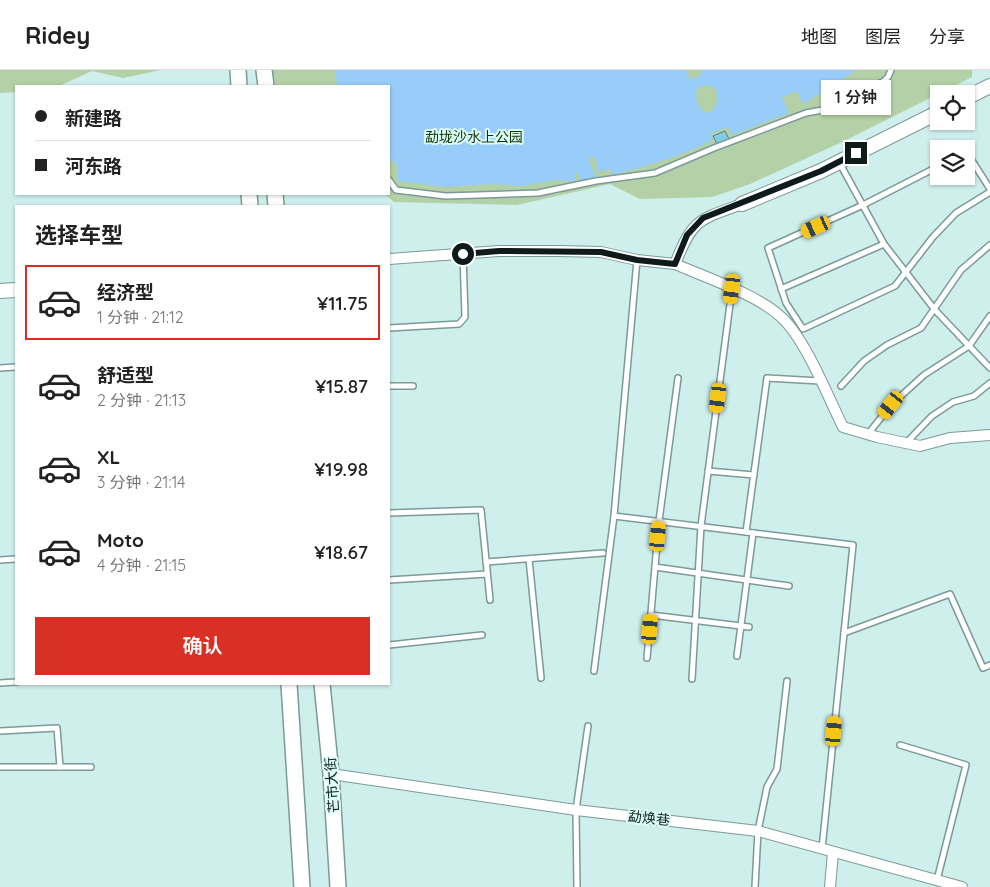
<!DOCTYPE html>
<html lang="zh">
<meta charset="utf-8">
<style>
:root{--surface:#fff;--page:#f2f2f2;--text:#222;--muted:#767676;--line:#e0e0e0;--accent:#d93025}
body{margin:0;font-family:Quicksand,"Noto Sans SC",sans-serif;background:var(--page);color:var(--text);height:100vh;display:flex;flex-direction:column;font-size:19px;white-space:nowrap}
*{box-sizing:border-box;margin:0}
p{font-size:16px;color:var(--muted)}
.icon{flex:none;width:28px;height:28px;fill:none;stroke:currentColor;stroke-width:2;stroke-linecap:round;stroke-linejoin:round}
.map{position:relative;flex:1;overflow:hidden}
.sheet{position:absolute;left:15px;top:135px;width:375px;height:480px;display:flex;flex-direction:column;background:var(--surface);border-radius:0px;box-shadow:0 1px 4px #0004}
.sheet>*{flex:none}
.banner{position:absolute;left:15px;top:15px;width:375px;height:110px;border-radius:0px;box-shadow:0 1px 4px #0004;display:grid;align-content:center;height:110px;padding:0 20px;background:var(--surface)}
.tools{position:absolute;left:930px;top:15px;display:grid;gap:10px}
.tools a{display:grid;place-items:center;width:45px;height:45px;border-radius:0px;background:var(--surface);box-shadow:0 1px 4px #0004;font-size:25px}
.end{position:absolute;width:22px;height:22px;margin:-11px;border:6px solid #0f1b1a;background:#fff;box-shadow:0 0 0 2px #fff}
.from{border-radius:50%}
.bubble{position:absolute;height:35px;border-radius:0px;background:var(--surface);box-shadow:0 1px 4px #0004;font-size:16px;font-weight:600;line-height:35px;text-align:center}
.car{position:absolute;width:15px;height:30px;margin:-15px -8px;border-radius:6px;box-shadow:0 0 4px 1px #0007;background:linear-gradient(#f5c518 24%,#345 0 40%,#f5c518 0 76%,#345 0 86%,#f5c518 0)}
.banner b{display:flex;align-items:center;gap:18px;height:48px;font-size:19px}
.banner b+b{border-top:1px solid var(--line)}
.banner i{width:12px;height:12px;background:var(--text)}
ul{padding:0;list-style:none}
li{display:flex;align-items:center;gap:15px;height:75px;margin:0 10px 8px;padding:0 10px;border:2px solid transparent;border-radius:0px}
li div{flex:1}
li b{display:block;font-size:19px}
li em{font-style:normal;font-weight:600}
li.active{border-color:var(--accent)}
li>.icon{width:45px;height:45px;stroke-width:1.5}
h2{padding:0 20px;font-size:22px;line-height:60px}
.button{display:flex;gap:10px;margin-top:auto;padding:10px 20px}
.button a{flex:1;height:58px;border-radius:0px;background:var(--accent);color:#fff;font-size:20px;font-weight:600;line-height:58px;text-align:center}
header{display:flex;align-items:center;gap:30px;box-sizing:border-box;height:70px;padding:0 25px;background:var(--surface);border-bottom:1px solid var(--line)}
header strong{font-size:24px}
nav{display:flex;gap:28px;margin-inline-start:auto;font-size:18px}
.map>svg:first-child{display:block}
.green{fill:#b3d0a6}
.water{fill:#98ccf9;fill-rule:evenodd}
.building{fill:#7ecde3;stroke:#5e7a82}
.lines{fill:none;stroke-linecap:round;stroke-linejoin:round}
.service-casing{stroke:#7b9a98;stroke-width:8}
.minor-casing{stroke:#7b9a98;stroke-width:12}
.tertiary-casing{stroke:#7b9a98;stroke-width:16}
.secondary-casing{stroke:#7b9a98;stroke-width:18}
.service{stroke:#fff;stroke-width:5}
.minor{stroke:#fff;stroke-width:10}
.tertiary{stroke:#fff;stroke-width:14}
.secondary{stroke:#fff;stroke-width:15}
.route{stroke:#0f1b1a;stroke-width:6}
.labels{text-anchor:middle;stroke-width:4;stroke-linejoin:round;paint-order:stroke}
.park-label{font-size:14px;fill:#123500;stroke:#dbfcf9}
.street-label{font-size:14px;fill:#0f1b1a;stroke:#dbfcf9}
</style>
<header>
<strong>Ridey</strong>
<nav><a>地图</a><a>图层</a><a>分享</a></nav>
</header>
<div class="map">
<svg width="990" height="817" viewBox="0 0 990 817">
<rect width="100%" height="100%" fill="#ceefec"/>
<!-- green -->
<g class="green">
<path d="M0 0H161L123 8 92 1 59 16H16V22L0 23Z"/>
<path d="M268 0H972V7L842 72 750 114 712 127 640 129 610 114 517 135 394 132 385 124H389V16H269Z"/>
</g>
<!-- water -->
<path class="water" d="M335 0H685L690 9 699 6 702 0H857L803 34 797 21 782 27 789 43 733 65 727 57 711 64V71C679 87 646 96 612 105L611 99 597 102 596 87 588 88 596 107 581 111 577 102 575 103 576 112 555 110 522 116 492 114 445 117 398 111V97L389 88V16H337ZM705 15 715 18 718 29 712 41 706 43C698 38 694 28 697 19Z"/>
<!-- building -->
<path class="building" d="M725 61 729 69 717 74 713 66Z"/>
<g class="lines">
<defs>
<g id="service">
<path d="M966 81 990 119"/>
<path d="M839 92 884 174 935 240 990 298"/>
<path d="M939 96 863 135 768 178 786 233 803 259 895 216 933 167 956 143 990 122"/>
<path d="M389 110 396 120 446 126 538 123 596 111 655 103 714 78 806 43 828 39 884 11 888 7 891 0"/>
<path d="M781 219 884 174"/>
<path d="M389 258 459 254 465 247 463 184"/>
<path d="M0 298 16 297"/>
<path d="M389 316H413"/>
<path d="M841 316 864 291 887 275 921 258 961 200 990 175"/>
<path d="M868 364 891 335 924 305 969 276 990 246"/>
<path d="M906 373 932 346 953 332 974 326 990 313"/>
<path d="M708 401 754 405"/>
<path d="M389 443 481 440 490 530"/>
<path d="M614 446 853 475 822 779"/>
<path d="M746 462 767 308 820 311"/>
<path d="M529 489 541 608"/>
<path d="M0 490 16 489"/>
<path d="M486 492 603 483"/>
<path d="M655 497 789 516"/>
<path d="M389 510 487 504"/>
<path d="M651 545 749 557"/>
<path d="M844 563 950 524 983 598 990 595"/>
<path d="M389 575 482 565"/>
<path d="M737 586 753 463"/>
<path d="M647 588 659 451 678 308"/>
<path d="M594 601 614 446 637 190"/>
<path d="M692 609 701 456 732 219"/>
<path d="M0 613 16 612"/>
<path d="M0 661 57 658 60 697"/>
<path d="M900 675 966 695 937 810"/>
<path d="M0 697H91"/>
<path d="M577 817 576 740 588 656"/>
<path d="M755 817 758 761 767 717 777 699 787 611"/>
</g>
<g id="minor">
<path d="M389 189 499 181H559L601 182 637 190 675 194C693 149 698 150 742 134"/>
<path d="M675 194C705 207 758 225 781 247 805 268 828 327 843 357L877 367 920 376 950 368 990 365"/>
<path d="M331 704 576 740 758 761 962 817"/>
<path d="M830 817 833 782"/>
</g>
<g id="tertiary">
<path d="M966 28 990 16"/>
<path d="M742 134 821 101 939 42"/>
<path d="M0 221 16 220"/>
</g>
<g id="secondary">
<path d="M238 0 239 16"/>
<path d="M264 0 266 16"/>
<path d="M249 124 250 136"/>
<path d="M275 124 276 136"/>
<path d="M289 614 302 817"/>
<path d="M322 614 331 704 338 817"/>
</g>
</defs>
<!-- service casing -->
<use href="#service" class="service-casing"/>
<!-- minor casing -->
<use href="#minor" class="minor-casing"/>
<!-- tertiary casing -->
<use href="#tertiary" class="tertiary-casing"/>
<!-- secondary casing -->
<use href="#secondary" class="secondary-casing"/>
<!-- service -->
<use href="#service" class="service"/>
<!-- minor -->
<use href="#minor" class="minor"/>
<!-- tertiary -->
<use href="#tertiary" class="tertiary"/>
<!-- secondary -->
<use href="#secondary" class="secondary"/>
</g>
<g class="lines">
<!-- route -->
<path class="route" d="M463 184 499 181 601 182 637 190 675 194 687 165 703 148 821 101 856 83"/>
</g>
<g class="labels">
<!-- park labels -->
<g class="park-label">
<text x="474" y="72">勐垅沙水上公园</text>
</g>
<!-- street labels -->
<g class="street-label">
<text transform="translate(332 715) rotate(-94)" y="5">芒市大街</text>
<text transform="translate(649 748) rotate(6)" y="5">勐焕巷</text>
</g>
</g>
</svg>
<div class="tools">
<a><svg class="icon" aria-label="locate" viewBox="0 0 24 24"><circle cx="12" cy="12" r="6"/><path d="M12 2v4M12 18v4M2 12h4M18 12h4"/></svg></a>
<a><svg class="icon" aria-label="layers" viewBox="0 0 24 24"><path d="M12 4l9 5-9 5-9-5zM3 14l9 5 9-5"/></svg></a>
</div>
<i class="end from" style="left:463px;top:184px"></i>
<i class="end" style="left:856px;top:83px"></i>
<div class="bubble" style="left:821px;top:10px;width:70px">1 分钟</div>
<i class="car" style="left:816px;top:157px;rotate:246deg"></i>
<i class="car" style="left:732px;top:219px;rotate:187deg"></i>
<i class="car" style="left:718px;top:328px;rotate:187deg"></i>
<i class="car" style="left:891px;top:335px;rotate:218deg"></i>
<i class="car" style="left:658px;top:466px;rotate:5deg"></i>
<i class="car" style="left:650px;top:559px;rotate:5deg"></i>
<i class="car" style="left:834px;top:661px;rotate:5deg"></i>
<div class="banner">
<b><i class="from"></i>新建路</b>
<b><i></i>河东路</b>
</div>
<section class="sheet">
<h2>选择车型</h2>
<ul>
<li class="active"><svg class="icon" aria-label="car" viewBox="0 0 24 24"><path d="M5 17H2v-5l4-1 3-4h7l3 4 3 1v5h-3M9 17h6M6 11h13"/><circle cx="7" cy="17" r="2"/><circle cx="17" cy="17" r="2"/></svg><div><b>经济型</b><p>1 分钟 · 21:12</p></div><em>¥11.75</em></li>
<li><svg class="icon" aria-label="car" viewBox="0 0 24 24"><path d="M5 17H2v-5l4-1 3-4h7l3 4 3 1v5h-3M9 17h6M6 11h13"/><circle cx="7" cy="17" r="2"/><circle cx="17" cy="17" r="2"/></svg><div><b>舒适型</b><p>2 分钟 · 21:13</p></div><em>¥15.87</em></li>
<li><svg class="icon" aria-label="car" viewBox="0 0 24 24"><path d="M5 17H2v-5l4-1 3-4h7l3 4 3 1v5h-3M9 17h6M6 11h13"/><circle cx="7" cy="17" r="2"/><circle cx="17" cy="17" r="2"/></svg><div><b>XL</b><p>3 分钟 · 21:14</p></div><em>¥19.98</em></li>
<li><svg class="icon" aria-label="car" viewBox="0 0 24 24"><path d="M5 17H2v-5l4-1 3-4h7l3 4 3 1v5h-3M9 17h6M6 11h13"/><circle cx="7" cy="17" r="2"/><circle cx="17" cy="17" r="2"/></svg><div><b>Moto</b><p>4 分钟 · 21:15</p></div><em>¥18.67</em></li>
</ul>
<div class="button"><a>确认</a></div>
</section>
</div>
